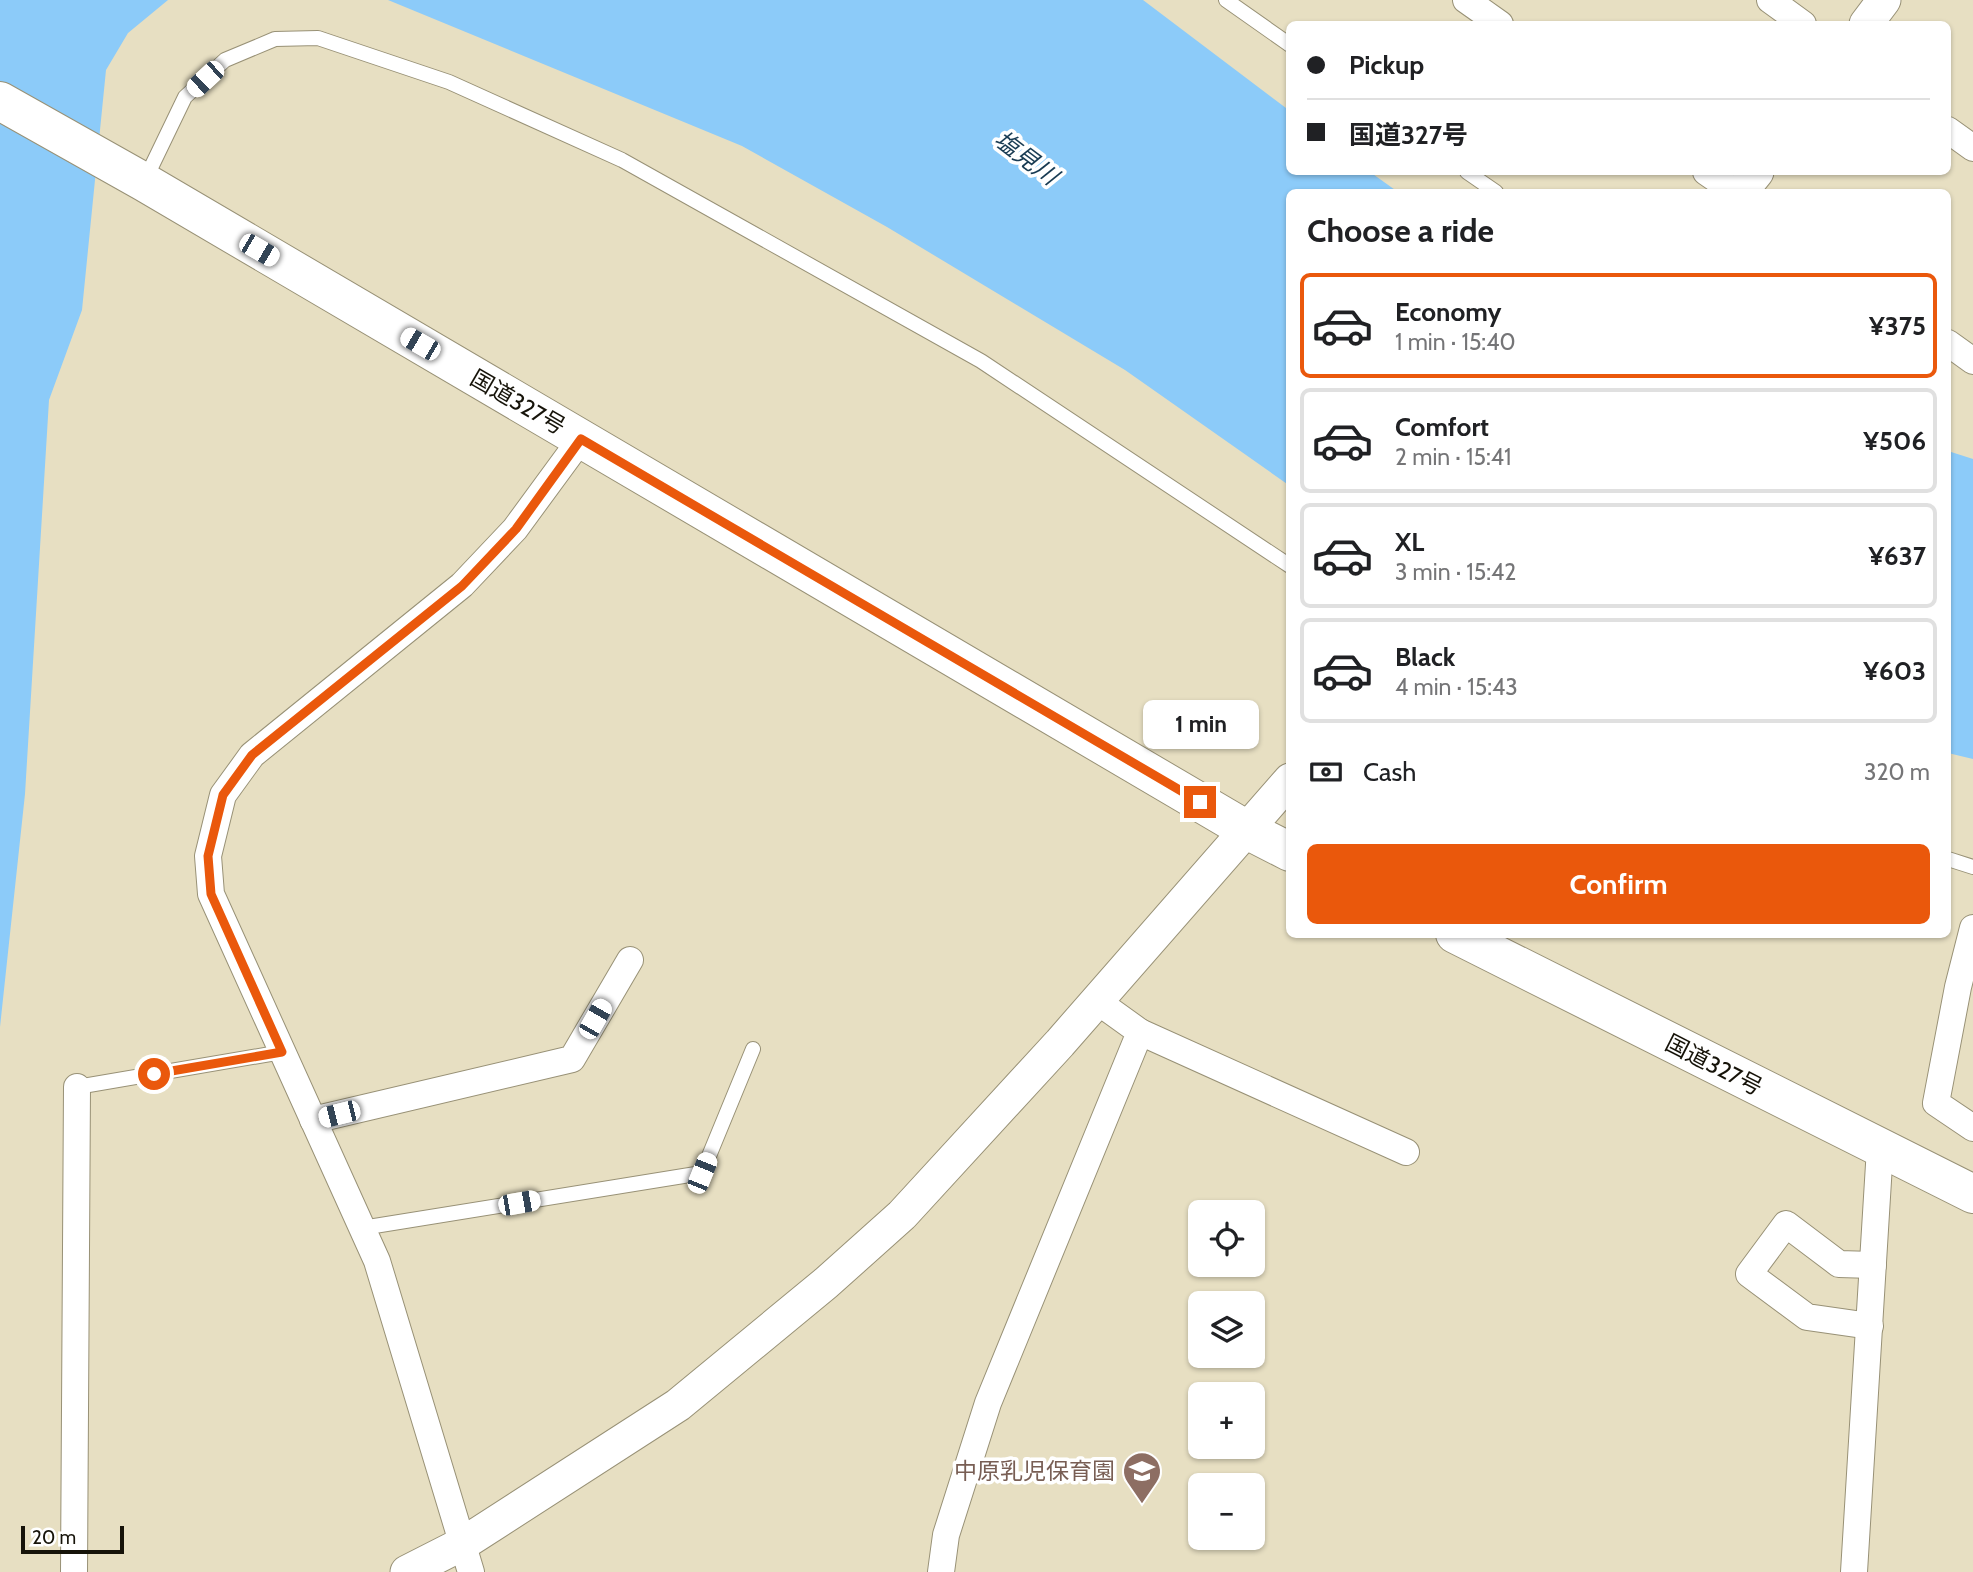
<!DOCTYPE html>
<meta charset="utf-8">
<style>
:root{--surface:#fff;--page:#f6f6f6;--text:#202124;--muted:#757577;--line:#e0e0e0;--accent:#ea580c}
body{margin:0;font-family:Cabin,"Noto Sans JP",sans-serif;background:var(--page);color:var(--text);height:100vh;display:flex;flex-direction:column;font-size:26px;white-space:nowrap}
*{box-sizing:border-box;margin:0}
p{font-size:23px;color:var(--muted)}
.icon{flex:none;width:38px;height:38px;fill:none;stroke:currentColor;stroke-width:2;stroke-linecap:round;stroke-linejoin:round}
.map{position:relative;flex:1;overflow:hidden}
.side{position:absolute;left:1286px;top:189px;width:665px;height:749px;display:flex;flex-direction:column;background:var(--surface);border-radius:10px;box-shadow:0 2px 5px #0004}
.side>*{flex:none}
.banner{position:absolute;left:1286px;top:21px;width:665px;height:154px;border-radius:10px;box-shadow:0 2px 5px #0004;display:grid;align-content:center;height:154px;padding:0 21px;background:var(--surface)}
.controls{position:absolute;left:1188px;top:1200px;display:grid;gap:14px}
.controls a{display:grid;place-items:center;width:77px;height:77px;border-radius:10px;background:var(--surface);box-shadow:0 2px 5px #0004;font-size:35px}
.scale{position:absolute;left:21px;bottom:18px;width:103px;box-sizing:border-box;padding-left:7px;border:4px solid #161309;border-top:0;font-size:19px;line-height:24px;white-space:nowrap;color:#161309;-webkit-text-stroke:5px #fff;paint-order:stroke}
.end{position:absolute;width:32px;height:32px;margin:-16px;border:9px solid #ea580c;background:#fff;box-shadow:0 0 0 4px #fff}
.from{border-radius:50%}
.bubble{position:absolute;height:49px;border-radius:10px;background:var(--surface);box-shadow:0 2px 5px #0004;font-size:23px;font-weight:800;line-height:49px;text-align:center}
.car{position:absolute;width:21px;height:42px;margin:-21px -10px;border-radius:9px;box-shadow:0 0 5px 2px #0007;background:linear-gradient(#fff 24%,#345 0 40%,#fff 0 76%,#345 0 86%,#fff 0)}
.banner b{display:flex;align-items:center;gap:24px;height:66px;font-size:26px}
.banner b+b{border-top:2px solid var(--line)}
.banner i{width:18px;height:18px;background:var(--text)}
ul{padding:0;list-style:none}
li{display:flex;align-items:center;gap:21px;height:105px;margin:0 14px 10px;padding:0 7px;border:4px solid var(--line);border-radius:10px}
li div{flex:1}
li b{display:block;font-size:26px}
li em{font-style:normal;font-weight:800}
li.current{border-color:var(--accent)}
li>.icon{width:63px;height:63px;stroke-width:1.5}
h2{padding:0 21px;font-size:32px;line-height:84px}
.pay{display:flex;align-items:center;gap:18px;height:77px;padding:0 21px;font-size:26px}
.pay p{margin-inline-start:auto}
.action{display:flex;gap:14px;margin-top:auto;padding:14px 21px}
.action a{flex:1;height:80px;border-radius:10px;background:var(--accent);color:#fff;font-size:28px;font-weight:800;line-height:80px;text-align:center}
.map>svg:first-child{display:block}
.water{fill:#8ccbf9}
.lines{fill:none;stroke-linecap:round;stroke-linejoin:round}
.service-casing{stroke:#989176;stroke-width:16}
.minor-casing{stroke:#989176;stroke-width:28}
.tertiary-casing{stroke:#989176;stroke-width:35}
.trunk-casing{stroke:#989176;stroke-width:40}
.service{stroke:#fff;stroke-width:14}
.minor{stroke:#fff;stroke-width:26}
.tertiary{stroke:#fff;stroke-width:33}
.trunk{stroke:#fff;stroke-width:38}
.route{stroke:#ea580c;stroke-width:9}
.labels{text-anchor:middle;stroke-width:7;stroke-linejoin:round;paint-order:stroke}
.street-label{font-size:23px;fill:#161309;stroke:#fff}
.education-label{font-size:23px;fill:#785e54;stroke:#fff;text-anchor:end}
.water-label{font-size:24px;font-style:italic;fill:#183b53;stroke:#fff}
</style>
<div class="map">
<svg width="1973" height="1572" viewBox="0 0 1973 1572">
<rect width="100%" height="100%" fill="#e7dfc2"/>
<!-- water -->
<g class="water">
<path d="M0 0H168L128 33 106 70 82 310 49 400 25 794 0 1027Z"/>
<path d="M388 0H1143L1290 111V172H1370L1398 192H1290V486L1125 370 887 227 742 146Z"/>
<path d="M1948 451 1973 459V759L1948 753Z"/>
</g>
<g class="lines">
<defs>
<g id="service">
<path d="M1226 0 1290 45"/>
<path d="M1467 172 1496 192"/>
<path d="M145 180 185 97 225 60 275 39 318 38 449 82 622 160 981 361 1290 566"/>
<path d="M1948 859 1973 867"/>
<path d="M77 1087 282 1052"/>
<path d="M362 1228 702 1173 753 1049"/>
</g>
<g id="minor">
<path d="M1466 0 1500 24"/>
<path d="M1770 0 1803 24"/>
<path d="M1948 130 1973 148"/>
<path d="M1706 172 1735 192"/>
<path d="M1948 343 1973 361"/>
<path d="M1973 928 1958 987 1936 1103 1973 1128"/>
<path d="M1140 1032 1406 1152"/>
<path d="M313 1120 572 1059 630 960"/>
<path d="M1870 1326 1807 1317 1749 1274 1786 1224 1839 1264 1873 1265"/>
<path d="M74 1572 77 1087"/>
<path d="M471 1572 377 1261 211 894 208 856 223 795 252 755 462 585 515 529 581 439"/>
<path d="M941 1572 946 1535 988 1403 1140 1032 1097 1001"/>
<path d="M1854 1572 1880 1148"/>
</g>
<g id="tertiary">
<path d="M1866 24 1884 0"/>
<path d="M1741 192 1757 172"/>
<path d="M407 1572 464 1543 678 1405 826 1283 902 1215 1060 1043 1290 780"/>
</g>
<g id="trunk">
<path d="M0 101 144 182 1247 830 1290 852"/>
<path d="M1455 934 1973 1194"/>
</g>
</defs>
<!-- service casing -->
<use href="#service" class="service-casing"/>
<!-- minor casing -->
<use href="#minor" class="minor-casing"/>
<!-- tertiary casing -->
<use href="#tertiary" class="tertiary-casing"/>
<!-- trunk casing -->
<use href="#trunk" class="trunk-casing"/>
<!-- service -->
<use href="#service" class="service"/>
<!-- minor -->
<use href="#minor" class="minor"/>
<!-- tertiary -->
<use href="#tertiary" class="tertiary"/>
<!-- trunk -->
<use href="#trunk" class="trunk"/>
</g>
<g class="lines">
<!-- route -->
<path class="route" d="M154 1074 282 1052 211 894 208 856 223 795 252 755 462 586 516 529 581 439 1200 802"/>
</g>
<!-- icons -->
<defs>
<symbol id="school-pin" viewBox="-11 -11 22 30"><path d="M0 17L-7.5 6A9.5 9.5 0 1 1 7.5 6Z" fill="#8d6e63" stroke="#fff"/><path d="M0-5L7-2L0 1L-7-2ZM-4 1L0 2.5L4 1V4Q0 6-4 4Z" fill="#fff"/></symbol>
</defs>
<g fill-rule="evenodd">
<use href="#school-pin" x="1120" y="1449" width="44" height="60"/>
</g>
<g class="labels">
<!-- street labels -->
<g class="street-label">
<text transform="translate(518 402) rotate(30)" y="8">国道327号</text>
<text transform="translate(1714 1065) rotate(27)" y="8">国道327号</text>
</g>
<!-- education labels -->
<g class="education-label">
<text x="1115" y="1479">中原乳児保育園</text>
</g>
<!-- water labels -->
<g class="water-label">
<text transform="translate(1026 158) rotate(37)" y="8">塩見川</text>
</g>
</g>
</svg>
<div class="controls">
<a><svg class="icon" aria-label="locate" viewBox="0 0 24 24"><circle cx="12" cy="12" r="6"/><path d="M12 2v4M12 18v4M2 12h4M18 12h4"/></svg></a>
<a><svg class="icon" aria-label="layers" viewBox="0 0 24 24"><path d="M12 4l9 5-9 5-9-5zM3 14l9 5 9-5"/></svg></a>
<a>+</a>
<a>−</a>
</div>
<div class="scale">20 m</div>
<i class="end from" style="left:154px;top:1074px"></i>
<i class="end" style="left:1200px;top:802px"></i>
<div class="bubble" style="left:1143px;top:700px;width:116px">1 min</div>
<i class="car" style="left:205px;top:79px;rotate:227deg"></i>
<i class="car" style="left:259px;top:250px;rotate:120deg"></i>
<i class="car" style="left:420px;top:344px;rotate:300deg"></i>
<i class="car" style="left:595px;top:1019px;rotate:30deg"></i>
<i class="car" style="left:339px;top:1114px;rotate:256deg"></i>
<i class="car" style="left:702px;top:1173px;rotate:22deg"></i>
<i class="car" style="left:519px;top:1203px;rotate:80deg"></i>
<div class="banner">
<b><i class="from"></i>Pickup</b>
<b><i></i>国道327号</b>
</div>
<section class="side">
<h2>Choose a ride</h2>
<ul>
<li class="current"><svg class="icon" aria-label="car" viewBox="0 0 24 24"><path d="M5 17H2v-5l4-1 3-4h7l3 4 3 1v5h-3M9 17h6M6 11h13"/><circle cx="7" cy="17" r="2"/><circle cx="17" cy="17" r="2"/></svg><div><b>Economy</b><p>1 min · 15:40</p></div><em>¥375</em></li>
<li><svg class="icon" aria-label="car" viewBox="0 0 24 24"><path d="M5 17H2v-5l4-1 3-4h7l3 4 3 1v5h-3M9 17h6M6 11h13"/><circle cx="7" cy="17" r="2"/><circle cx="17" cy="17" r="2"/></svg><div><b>Comfort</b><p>2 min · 15:41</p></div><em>¥506</em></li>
<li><svg class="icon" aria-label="car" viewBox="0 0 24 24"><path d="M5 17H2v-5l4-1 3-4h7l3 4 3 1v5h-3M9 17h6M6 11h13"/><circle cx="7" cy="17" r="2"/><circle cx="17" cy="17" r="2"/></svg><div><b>XL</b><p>3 min · 15:42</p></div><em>¥637</em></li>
<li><svg class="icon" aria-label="car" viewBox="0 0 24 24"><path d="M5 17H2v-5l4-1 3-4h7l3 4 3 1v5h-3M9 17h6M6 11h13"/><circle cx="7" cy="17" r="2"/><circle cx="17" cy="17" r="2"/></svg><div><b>Black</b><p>4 min · 15:43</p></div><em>¥603</em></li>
</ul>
<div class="pay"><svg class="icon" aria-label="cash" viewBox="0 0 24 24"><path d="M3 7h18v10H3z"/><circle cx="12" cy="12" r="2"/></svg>Cash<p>320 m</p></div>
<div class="action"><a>Confirm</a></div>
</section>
</div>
